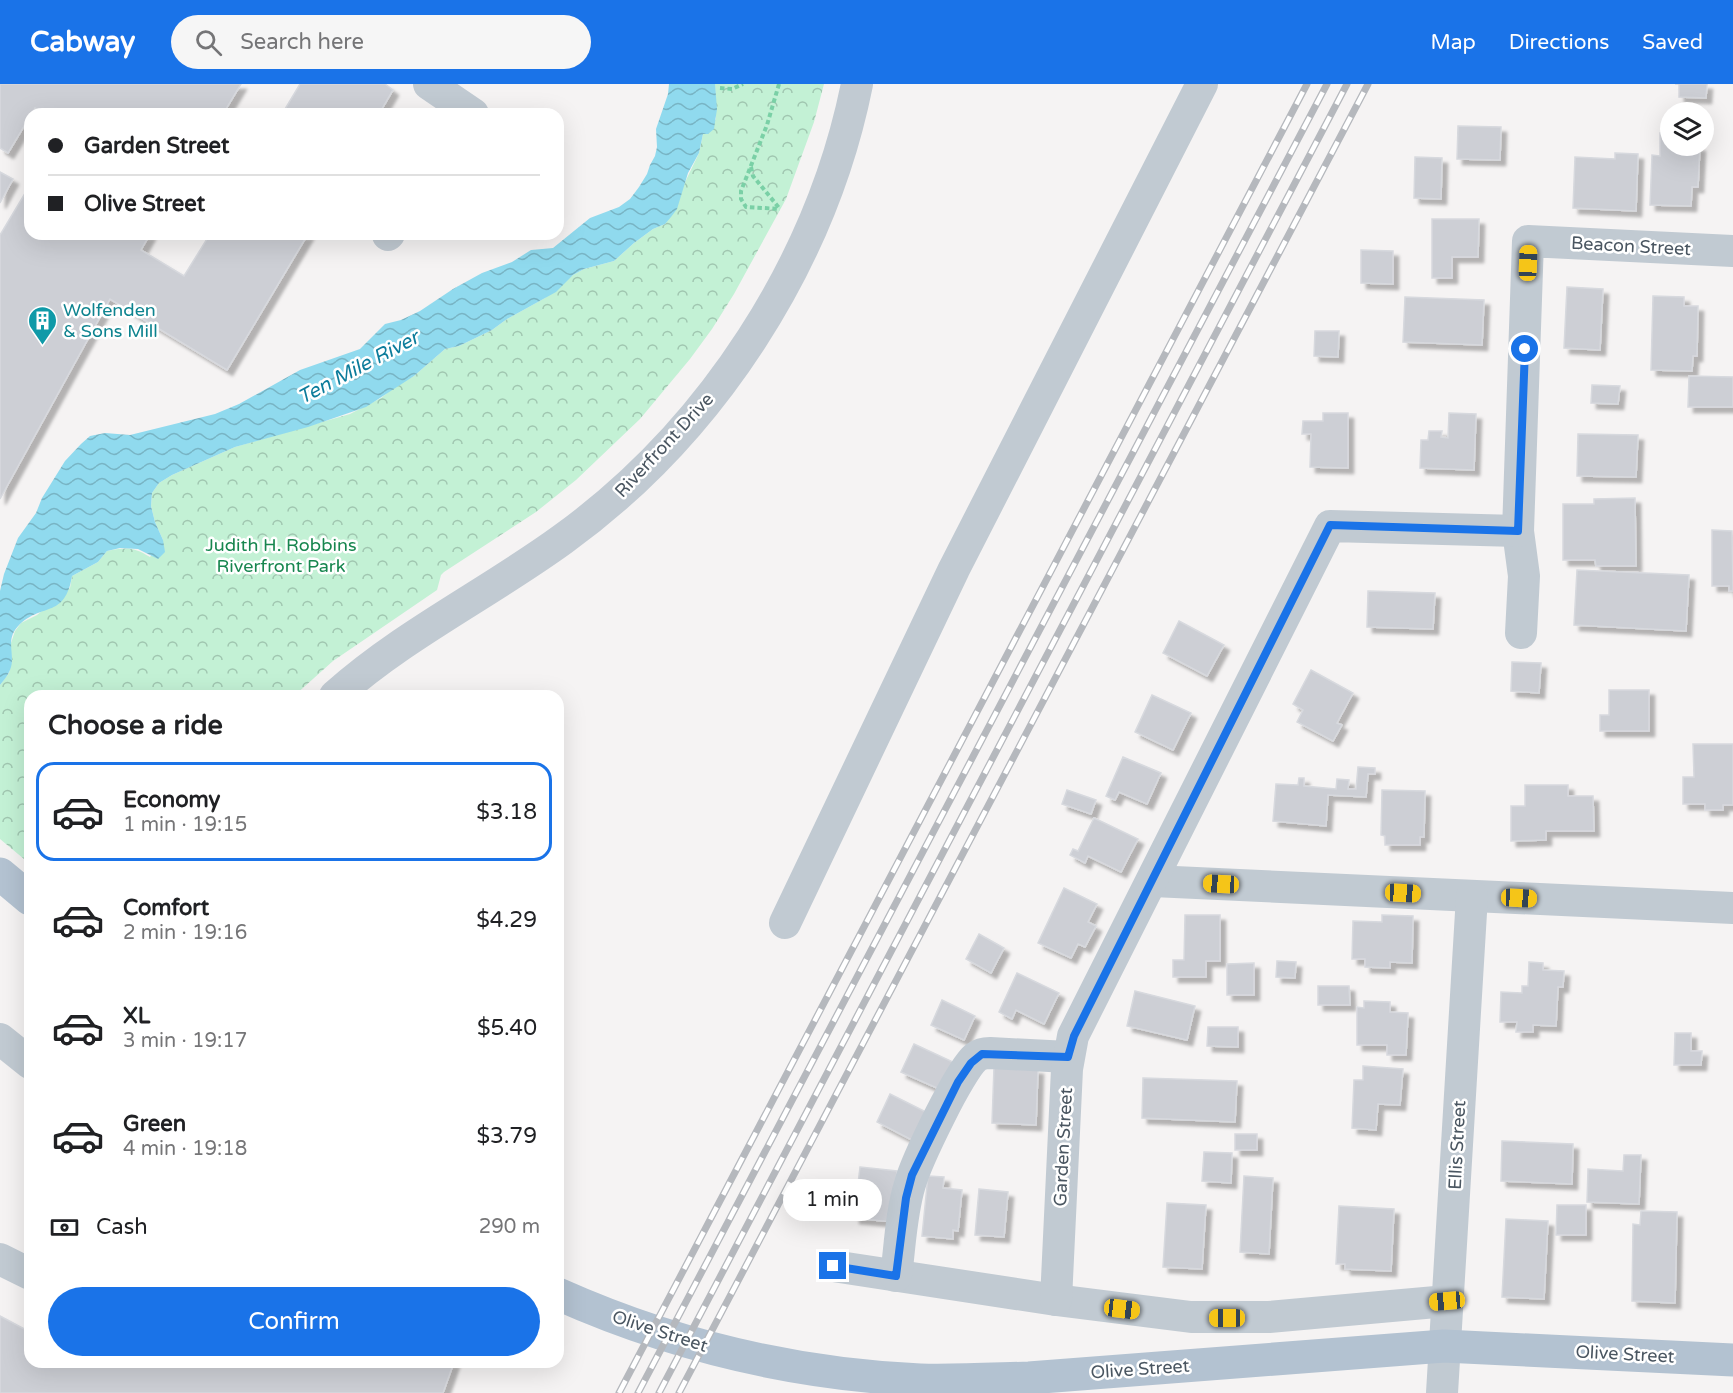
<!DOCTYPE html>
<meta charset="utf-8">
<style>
:root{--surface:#fff;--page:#f6f6f6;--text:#202124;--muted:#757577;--line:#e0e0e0;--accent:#1a73e8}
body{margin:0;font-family:"Varela Round",sans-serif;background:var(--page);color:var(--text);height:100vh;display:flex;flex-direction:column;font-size:22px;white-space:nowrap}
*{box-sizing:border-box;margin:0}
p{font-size:20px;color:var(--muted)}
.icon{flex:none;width:33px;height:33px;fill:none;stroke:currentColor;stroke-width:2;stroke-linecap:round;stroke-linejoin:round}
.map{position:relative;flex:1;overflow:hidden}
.side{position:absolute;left:24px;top:606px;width:540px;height:678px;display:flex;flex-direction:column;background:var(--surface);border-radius:18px;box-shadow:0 6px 24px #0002}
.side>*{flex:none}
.banner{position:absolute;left:24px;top:24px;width:540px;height:132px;border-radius:18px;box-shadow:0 6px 24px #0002;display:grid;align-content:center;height:132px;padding:0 24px;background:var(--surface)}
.tools{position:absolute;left:1660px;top:18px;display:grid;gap:12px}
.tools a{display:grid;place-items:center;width:54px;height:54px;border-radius:50%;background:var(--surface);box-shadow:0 6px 24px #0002;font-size:30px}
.end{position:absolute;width:27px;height:27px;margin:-14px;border:8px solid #1a73e8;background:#fff;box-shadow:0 0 0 3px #fff}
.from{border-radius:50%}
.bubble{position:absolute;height:42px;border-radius:21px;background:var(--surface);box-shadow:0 6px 24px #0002;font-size:20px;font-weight:600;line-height:42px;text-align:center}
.car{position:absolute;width:18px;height:36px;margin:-18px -9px;border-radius:8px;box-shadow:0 0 4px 2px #0007;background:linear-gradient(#f5c518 24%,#345 0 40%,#f5c518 0 76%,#345 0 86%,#f5c518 0)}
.banner b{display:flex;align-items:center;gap:21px;height:57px;font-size:22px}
.banner b+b{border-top:2px solid var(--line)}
.banner i{width:15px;height:15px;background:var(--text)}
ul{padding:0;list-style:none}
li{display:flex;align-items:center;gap:18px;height:99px;margin:0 12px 9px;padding:0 12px;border:3px solid transparent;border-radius:18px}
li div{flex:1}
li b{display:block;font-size:22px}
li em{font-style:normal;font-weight:600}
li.selected{border-color:var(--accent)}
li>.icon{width:54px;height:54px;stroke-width:1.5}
h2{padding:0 24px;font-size:27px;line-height:72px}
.pay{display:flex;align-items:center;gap:15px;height:66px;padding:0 24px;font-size:22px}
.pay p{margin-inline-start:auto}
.primary-button{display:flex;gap:12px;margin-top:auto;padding:12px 24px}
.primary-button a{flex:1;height:69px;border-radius:36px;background:var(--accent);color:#fff;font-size:24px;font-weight:600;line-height:69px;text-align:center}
header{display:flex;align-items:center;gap:36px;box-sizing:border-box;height:84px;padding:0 30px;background:var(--accent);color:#fff}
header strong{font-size:28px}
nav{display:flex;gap:33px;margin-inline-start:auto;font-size:21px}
.search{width:420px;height:54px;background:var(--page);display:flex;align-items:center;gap:15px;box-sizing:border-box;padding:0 21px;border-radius:33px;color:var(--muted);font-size:22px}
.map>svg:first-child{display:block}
.park{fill:url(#park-crowns)}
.water{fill:url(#water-waves)}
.building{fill:#cdcfd5;stroke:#d7d9de;stroke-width:1.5;filter:url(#shadow)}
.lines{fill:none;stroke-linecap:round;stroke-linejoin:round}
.path{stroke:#7ad0a6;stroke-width:4;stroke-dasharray:4.5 3;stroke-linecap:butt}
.minor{stroke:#c1cad2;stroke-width:32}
.major{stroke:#b3c2d1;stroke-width:33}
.rail-casing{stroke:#b5b8bd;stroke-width:7}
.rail{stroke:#fff;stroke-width:4.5;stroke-dasharray:14;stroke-linecap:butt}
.route{stroke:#1a73e8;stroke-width:8}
.labels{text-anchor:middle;stroke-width:5;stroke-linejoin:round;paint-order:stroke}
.street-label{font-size:18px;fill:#4a5661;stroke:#fff}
.culture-label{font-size:18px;fill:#0d838f;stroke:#fff;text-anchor:start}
.park-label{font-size:18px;fill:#17864f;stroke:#fff}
.water-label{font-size:20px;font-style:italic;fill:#0c7c9b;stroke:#fff}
</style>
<header>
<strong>Cabway</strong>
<div class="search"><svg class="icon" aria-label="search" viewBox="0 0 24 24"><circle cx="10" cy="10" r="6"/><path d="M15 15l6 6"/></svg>Search here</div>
<nav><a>Map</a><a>Directions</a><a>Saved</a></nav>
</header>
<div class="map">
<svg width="1733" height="1309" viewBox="0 0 1733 1309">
<defs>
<pattern id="park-crowns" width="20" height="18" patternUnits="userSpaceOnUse" patternTransform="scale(1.5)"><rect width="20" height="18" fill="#c3f1d5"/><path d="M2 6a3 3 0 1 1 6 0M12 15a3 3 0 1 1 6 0" fill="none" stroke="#a0c6b0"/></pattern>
<pattern id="water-waves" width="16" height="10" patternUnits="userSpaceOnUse" patternTransform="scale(1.5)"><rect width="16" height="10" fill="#90daee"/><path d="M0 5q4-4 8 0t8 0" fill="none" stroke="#78b4c4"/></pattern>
<filter id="shadow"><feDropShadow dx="5.5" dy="5.5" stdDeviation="1.5" flood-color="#0004"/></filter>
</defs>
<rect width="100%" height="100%" fill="#f5f3f3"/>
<!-- park -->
<path class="park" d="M715 0H824L814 38 786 115 734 210 712 245 690 275 640 335 576 396 536 428 444 488 441 491 437 506 333 577 294 612H30V780L0 755V601L9 589 12 576 10 562 15 547 21 539 37 531 70 504 72 492 98 478 107 467C125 463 134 463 150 473L163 456 155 438 151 422 152 409 159 399 172 391 235 363 350 330 381 314 396 302 414 292 445 265 459 262 492 246 507 235 545 214 573 191 584 185 614 177 634 159 653 145 665 140 699 69 703 50 716 35Z"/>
<!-- water -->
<path class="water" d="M669 0H715L717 25 714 45 708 50H703L699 69 688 89 677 125 671 133 665 140 653 145 634 159 614 177 584 185 573 191 556 208 507 235 492 246 459 262 445 265 414 292 366 323 308 343 235 363 172 391 159 399 152 409 151 422 155 438 163 456 165 468 158 475 138 465 120 464 107 467 98 478 72 492C65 534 43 519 20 540 7 553 12 562 12 576 12 586 6 594 0 601V507L4 490 18 454 36 429 42 414 65 377 81 360 90 352 105 349 130 351 215 330 239 320 300 286 360 265 385 240 401 236 420 227 453 205 482 189 512 178 531 166 553 164 590 134 619 123 630 115 639 103 647 90 650 81 655 72 657 63 656 45 668 10Z"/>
<!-- building -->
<g class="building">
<path d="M0 0H241L223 30H46L35 24 8 69 0 64Z"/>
<path d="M300 0H385L393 6 379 30H282Z"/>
<path d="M1675 0H1707L1706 14 1679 13V0Z"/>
<path d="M1458 42 1501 43 1500 76 1457 75Z"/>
<path d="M1660 49 1671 50V62H1700L1698 103H1692L1691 122 1650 121 1652 71 1660 72Z"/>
<path d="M1615 69 1638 70 1636 127 1573 124 1575 73 1615 75Z"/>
<path d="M1415 73 1442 74 1441 115 1414 114Z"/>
<path d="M0 88 13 95 0 119Z"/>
<path d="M30 101V150H150L141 166 184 192 210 150H308L227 286 110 215 0 415V151Z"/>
<path d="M1432 135H1479L1478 173H1452V194H1432Z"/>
<path d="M1361 166 1393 167V200L1361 199Z"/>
<path d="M1567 203 1603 205 1600 266 1564 264Z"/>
<path d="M1653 212 1684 213V222H1698L1697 272H1693L1692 287 1651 286Z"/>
<path d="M1405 213 1484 216 1482 261 1403 258Z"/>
<path d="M1315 247H1339L1338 273 1314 272Z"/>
<path d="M1689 292 1733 293V323H1688Z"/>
<path d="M1592 301 1620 302 1618 320 1591 319Z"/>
<path d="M1323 329H1348V384L1310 383 1311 350H1302L1303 337H1323Z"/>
<path d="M1449 329 1476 330 1474 386 1420 384 1421 356H1428L1429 347H1442L1441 353 1448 354Z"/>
<path d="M1578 350 1638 351 1636 393 1577 392Z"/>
<path d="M1635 414 1636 482H1596L1595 476H1563V420H1594V415Z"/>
<path d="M1712 446 1732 447 1733 507H1729V502H1712Z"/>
<path d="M1577 486 1689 491 1686 547 1574 541Z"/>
<path d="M1368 507 1435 509 1433 545 1367 543Z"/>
<path d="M1179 537 1224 561 1207 592 1163 569Z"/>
<path d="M1512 578 1541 579 1539 609 1511 607Z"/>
<path d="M1311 586 1353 609 1337 639 1342 641 1333 657 1297 638 1303 626 1293 620Z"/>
<path d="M1609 606H1649V647H1600V631H1609Z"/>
<path d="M1152 611 1191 629 1173 666 1135 648Z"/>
<path d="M1693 660H1733V721H1723V726H1705V720H1683V693H1694Z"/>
<path d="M1123 673 1161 689 1147 720 1119 708 1115 716 1106 712Z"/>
<path d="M1358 683 1375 684V690H1368L1366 713 1328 711 1326 742 1273 737 1276 700 1298 701 1299 694H1304V702L1336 705 1337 695 1349 696 1348 705H1356Z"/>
<path d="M1525 701H1568V712H1593L1594 747H1546V756L1511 757V722H1525Z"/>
<path d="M1067 706 1096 716 1091 730 1062 720Z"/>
<path d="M1382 706 1425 707 1424 753H1420V761H1385V752L1381 751Z"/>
<path d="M1094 734 1138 755 1121 788 1088 772 1085 779 1070 771 1073 765 1078 767Z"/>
<path d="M1064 804 1097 820 1088 838 1096 842 1085 863 1078 860 1071 874 1038 859Z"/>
<path d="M1185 831H1220V877H1206V893H1173V876H1184Z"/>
<path d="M1382 831 1413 832 1412 879 1390 878V884L1365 883V875H1352L1353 837 1382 838Z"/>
<path d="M979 850 1004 864 991 889 966 875Z"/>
<path d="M1277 877 1296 878 1295 894 1276 893Z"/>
<path d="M1529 878 1543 879V886L1564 887 1563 903H1558L1556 942 1533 941V948H1516L1517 938H1500L1501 908 1522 909V902H1528Z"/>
<path d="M1254 879V911H1227V880Z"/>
<path d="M1017 889 1059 909 1044 940 1016 926 1012 935 999 928Z"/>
<path d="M1318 902H1349L1350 921H1318Z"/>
<path d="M1135 907 1195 922 1187 956 1127 942Z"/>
<path d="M942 916 975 932 964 956 931 941Z"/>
<path d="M1364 917 1390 918V928L1408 929 1406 971H1387V961H1357V923L1364 924Z"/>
<path d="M1208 943H1238V963L1207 962Z"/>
<path d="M1675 949H1691V967H1702L1701 981H1674Z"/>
<path d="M914 960 955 979 937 1004 901 988Z"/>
<path d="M1363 982 1403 985 1400 1021 1378 1020 1376 1046 1352 1044 1354 996H1363Z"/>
<path d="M994 983 1038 985 1036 1041 992 1039Z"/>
<path d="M1143 994 1237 997 1235 1038 1142 1034Z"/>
<path d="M890 1010 930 1030 912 1056 877 1038Z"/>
<rect x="1235" y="1050" width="22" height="16"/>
<path d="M1502 1057 1573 1060 1572 1100 1501 1097Z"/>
<path d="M1204 1068 1232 1069 1231 1099 1202 1097Z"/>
<path d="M1624 1071H1641L1639 1120 1587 1118 1588 1085 1623 1087Z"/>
<path d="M860 1083 897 1087 892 1138 854 1134Z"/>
<path d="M928 1092 944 1093 943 1104 962 1106 958 1147 953 1146V1155L922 1152Z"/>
<path d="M1244 1092 1273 1094 1269 1170 1240 1168Z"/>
<path d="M979 1105 1008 1108 1004 1153 975 1151Z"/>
<path d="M1167 1119 1206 1121 1202 1185 1163 1183Z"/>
<path d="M1557 1121H1586V1151H1556Z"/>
<path d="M1339 1122 1394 1125 1391 1187 1345 1185V1180H1336Z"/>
<path d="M1641 1127 1677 1128 1675 1219 1632 1217 1633 1140 1640 1141Z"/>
<path d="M1506 1135 1548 1137 1544 1215 1502 1213Z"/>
<path d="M0 1232 30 1248V1278H385L386 1281 388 1278H454L443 1309H0Z"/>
</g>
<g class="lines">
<!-- path -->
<g class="path">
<path d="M779 0 767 41 741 107V115L746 123 780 125"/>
<path d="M720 4 732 5 743 0"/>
<path d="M751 83 753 92 780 125"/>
</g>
<!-- minor -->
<g class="minor">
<path d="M429 0 473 30"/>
<path d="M388 151 389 150"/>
<path d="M1521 549 1524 492 1518 447 1528 157 1733 167"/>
<path d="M335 612C403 551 489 509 563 455 711 348 821 179 857 0"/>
<path d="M1153 797 1733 824"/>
<path d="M785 839 954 485 1202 0"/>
<path d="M0 955 30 979"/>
<path d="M0 1175 30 1190"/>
<path d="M833 1182 1056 1216 1191 1233H1269L1447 1217"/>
<path d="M896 1192C900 1162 901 1129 910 1100 916 1078 960 985 976 973 980 970 985 969 990 969L1068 973"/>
<path d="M1056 1216 1067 985 1073 952 1330 442 1518 447"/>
<path d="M1442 1309 1472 812"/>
</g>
<!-- major -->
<g class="major">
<path d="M0 790 30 815"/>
<path d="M558 1210C672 1261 795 1290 920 1296 956 1297 993 1295 1029 1294L1444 1262 1733 1276"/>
</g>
<defs>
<g id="rail">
<path d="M619 1309 1307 0"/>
<path d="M638 1309 1327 0"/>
<path d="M659 1309 1347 0"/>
<path d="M679 1309 1368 0"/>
</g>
</defs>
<!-- rail casing -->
<use href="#rail" class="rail-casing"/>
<!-- rail -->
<use href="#rail" class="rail"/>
</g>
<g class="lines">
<!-- route -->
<path class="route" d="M833 1182 896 1192 906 1114 912 1091 958 998 971 979 982 970 1068 973 1074 952 1330 441 1518 447 1525 265"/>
</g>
<!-- icons -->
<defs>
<symbol id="building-pin" viewBox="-11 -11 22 30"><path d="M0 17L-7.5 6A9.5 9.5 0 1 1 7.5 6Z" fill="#0f9aa8" stroke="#fff"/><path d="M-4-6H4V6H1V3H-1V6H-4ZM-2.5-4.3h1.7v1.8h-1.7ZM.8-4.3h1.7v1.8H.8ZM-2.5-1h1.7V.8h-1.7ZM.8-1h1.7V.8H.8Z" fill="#fff"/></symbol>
</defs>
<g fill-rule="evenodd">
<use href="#building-pin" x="26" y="220" width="33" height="45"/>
</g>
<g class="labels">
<!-- street labels -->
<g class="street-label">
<text transform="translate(1631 162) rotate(3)" y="6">Beacon Street</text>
<text transform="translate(664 361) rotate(-47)" y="6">Riverfront Drive</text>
<text transform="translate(1457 1061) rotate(-87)" y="6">Ellis Street</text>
<text transform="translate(1063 1063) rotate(-87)" y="6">Garden Street</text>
<text transform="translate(660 1247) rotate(18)" y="6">Olive Street</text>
<text transform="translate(1625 1270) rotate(3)" y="6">Olive Street</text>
<text transform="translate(1140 1285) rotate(-4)" y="6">Olive Street</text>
</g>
<!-- culture labels -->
<g class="culture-label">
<text x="63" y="232">Wolfenden<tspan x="63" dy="21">&amp; Sons Mill</tspan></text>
</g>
<!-- park labels -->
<g class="park-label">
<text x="281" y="467">Judith H. Robbins<tspan x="281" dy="21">Riverfront Park</tspan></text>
</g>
<!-- water labels -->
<g class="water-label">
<text transform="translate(358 283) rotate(-28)" y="7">Ten Mile River</text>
</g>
</g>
</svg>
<div class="tools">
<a><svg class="icon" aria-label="layers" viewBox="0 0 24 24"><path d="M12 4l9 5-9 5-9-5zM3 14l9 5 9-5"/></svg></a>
</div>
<i class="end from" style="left:1525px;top:265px"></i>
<i class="end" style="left:833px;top:1182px"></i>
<div class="bubble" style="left:783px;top:1095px;width:99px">1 min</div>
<i class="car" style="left:1528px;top:179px;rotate:2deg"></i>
<i class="car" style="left:1221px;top:800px;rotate:273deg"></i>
<i class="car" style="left:1403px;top:809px;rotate:93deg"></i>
<i class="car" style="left:1519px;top:814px;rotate:93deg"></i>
<i class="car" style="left:1447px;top:1217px;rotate:265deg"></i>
<i class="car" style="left:1122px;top:1225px;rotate:97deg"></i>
<i class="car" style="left:1227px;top:1234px;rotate:270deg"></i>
<div class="banner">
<b><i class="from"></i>Garden Street</b>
<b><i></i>Olive Street</b>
</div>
<section class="side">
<h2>Choose a ride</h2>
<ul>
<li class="selected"><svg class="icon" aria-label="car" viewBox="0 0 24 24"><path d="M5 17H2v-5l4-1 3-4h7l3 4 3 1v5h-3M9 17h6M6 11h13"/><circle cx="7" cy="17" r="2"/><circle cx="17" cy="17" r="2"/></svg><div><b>Economy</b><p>1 min · 19:15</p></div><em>$3.18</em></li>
<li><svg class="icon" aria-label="car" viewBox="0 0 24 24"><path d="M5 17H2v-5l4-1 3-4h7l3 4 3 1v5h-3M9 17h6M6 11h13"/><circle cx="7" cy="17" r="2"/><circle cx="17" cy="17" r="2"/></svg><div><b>Comfort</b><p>2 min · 19:16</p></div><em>$4.29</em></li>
<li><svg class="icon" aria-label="car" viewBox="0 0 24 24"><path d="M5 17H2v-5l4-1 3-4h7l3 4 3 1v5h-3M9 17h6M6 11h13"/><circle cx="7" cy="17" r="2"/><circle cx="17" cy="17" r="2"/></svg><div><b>XL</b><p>3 min · 19:17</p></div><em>$5.40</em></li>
<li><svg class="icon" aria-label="car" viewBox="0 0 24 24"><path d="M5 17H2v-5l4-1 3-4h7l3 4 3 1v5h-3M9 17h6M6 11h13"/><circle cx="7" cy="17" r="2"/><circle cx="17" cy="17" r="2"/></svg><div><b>Green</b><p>4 min · 19:18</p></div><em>$3.79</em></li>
</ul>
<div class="pay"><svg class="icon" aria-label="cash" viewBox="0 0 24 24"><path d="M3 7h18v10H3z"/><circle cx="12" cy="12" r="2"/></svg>Cash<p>290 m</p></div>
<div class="primary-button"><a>Confirm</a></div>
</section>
</div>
